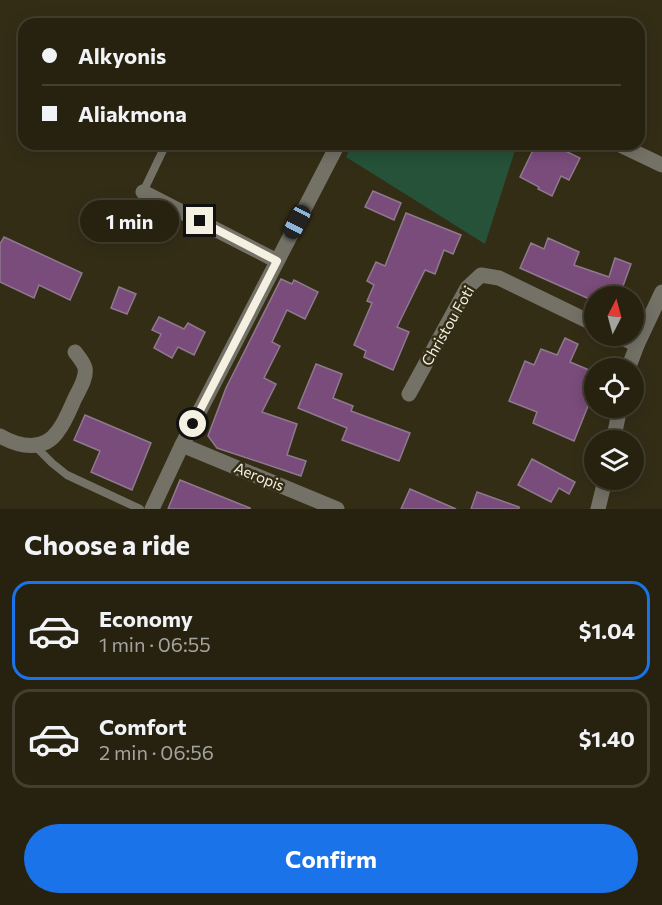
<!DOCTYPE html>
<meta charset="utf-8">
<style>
:root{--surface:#272210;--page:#332f1e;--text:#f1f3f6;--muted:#a4a49f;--line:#433f30;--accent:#1a73e8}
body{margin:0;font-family:Commissioner,sans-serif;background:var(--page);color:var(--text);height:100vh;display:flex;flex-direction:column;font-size:22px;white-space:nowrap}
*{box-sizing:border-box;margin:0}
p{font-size:20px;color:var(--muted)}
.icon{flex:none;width:33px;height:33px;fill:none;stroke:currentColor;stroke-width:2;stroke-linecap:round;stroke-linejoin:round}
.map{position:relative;height:509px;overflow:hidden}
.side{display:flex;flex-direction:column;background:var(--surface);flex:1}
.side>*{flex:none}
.top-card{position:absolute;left:18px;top:18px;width:627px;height:132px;border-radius:18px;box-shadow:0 3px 15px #0003,0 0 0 2px var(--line);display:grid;align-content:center;height:132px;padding:0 24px;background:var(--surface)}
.needle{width:39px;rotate:6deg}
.buttons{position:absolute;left:584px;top:286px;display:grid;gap:12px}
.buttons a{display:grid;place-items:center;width:60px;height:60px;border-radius:50%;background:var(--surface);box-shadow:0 3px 15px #0003,0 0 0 2px var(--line);font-size:30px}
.end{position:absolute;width:27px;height:27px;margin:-14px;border:8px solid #f4f0e2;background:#111;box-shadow:0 0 0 3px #111}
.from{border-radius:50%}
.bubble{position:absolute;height:42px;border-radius:21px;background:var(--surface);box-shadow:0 3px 15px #0003,0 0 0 2px var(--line);font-size:20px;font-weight:700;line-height:42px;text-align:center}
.car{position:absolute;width:18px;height:36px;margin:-18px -9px;border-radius:8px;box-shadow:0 0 4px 2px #0007;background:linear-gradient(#222 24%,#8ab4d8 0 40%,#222 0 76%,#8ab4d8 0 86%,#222 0)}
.top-card b{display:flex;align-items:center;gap:21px;height:57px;font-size:22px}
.top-card b+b{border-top:2px solid var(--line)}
.top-card i{width:15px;height:15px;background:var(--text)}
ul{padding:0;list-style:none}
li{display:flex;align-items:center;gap:18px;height:99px;margin:0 12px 9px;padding:0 12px;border:3px solid var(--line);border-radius:18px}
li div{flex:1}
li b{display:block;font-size:22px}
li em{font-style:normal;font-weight:700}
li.current{border-color:var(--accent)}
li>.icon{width:54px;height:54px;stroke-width:1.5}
h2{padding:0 24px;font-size:27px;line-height:72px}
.action{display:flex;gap:12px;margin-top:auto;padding:12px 24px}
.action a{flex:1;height:69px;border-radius:36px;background:var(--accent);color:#fff;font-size:24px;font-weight:700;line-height:69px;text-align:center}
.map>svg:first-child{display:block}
.green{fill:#255238}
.building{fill:#7a4c7b;stroke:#8e798e;stroke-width:1.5}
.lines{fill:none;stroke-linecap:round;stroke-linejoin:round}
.service{stroke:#747267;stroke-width:8}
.minor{stroke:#747267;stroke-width:15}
.route{stroke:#f4f0e2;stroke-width:8}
.labels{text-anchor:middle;stroke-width:5;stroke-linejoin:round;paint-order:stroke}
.street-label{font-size:15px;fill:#f4f0e2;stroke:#342d16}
</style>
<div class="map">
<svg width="662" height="509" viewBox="0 0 662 509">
<rect width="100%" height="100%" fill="#342d16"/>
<!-- green -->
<path class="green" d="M352 144H517L485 244 346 157Z"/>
<!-- building -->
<g class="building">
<path d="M536 144H551L580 158 569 180 561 176 552 196 538 189 539 187 520 177Z"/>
<path d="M373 191 401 203 394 220 365 207Z"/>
<path d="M406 213 461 235 453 254 444 250 435 274 425 270 397 327 409 332 393 370 364 357 366 351 354 345 372 303 367 301 374 285 367 281 376 262 385 266Z"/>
<path d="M4 237 82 273 70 300 39 285 34 298 0 282V244Z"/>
<path d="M548 238 579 252 574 265 609 277 615 258 631 264 619 297H594V301L520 268 531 243 544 249Z"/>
<path d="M281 279 292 284 294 280 318 292 305 319 287 310 272 342 280 346 264 378 276 384 262 412 297 424 287 455 306 461 301 476 217 448 208 436 226 388Z"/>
<path d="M119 287 136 294 127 314 111 308Z"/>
<path d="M159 317 184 329 188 323 205 332 194 355 178 347 172 358 154 348 161 334 152 330Z"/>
<path d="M565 338 578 344 570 362 589 370 586 376 594 379V391L574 441 533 423 537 412 509 401 525 361 534 365 541 349 557 355Z"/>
<path d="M316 364 342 374 333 398 353 406 351 411 410 433 399 461 342 440 347 428 298 408Z"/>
<path d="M85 415 151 443 132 490 91 472 100 451 74 440Z"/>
<path d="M532 459 575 482 569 494 559 488 551 502 518 485Z"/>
<path d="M180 480 250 508V509H168Z"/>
<path d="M410 489 456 509H401Z"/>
<path d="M477 492 519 507V509H471Z"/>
</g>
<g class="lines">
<!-- service -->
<g class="service">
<path d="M143 192 166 144"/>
<path d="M35 446 52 463 67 475 140 509"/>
</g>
<!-- minor -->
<g class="minor">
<path d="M618 144 662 165"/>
<path d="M143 192 277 261"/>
<path d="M619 336 637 345"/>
<path d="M628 369 637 345 662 292"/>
<path d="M409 394 467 288 481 275 499 278 594 324"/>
<path d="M0 436C19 447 44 452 58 431 65 422 70 409 75 398 79 390 87 378 85 368 84 363 78 356 75 352"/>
<path d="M613 441 620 408"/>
<path d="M182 445 337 509"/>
<path d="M152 509 182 445 338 144"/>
<path d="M598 509 605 480"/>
</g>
</g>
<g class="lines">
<!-- route -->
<path class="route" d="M193 424 277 261 200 221"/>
</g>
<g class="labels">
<!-- street labels -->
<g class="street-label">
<text transform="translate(448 326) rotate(-60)" y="5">Christou Foti</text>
<text transform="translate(259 477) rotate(22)" y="5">Aeropis</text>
</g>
</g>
</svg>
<div class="buttons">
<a><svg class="needle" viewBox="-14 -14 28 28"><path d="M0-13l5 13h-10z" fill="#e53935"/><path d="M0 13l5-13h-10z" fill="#a4a49f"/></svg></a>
<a><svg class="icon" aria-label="locate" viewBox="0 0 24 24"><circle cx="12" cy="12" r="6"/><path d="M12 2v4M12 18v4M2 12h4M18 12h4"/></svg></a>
<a><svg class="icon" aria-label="layers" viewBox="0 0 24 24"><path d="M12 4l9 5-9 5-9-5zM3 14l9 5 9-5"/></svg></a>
</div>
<i class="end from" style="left:193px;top:424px"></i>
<i class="end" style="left:200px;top:221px"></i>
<div class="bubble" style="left:80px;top:200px;width:99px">1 min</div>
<i class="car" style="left:297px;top:222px;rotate:208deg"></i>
<div class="top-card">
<b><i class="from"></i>Alkyonis</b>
<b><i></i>Aliakmona</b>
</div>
</div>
<section class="side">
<h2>Choose a ride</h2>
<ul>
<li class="current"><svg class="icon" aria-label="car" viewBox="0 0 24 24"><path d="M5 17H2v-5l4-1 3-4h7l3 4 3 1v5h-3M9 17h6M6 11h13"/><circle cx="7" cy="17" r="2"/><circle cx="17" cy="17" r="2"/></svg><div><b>Economy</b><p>1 min · 06:55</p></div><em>$1.04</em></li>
<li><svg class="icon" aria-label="car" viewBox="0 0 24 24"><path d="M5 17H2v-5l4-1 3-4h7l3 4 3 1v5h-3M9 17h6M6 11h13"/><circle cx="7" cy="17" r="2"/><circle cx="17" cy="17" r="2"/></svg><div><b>Comfort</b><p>2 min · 06:56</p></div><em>$1.40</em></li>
</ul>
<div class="action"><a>Confirm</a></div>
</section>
